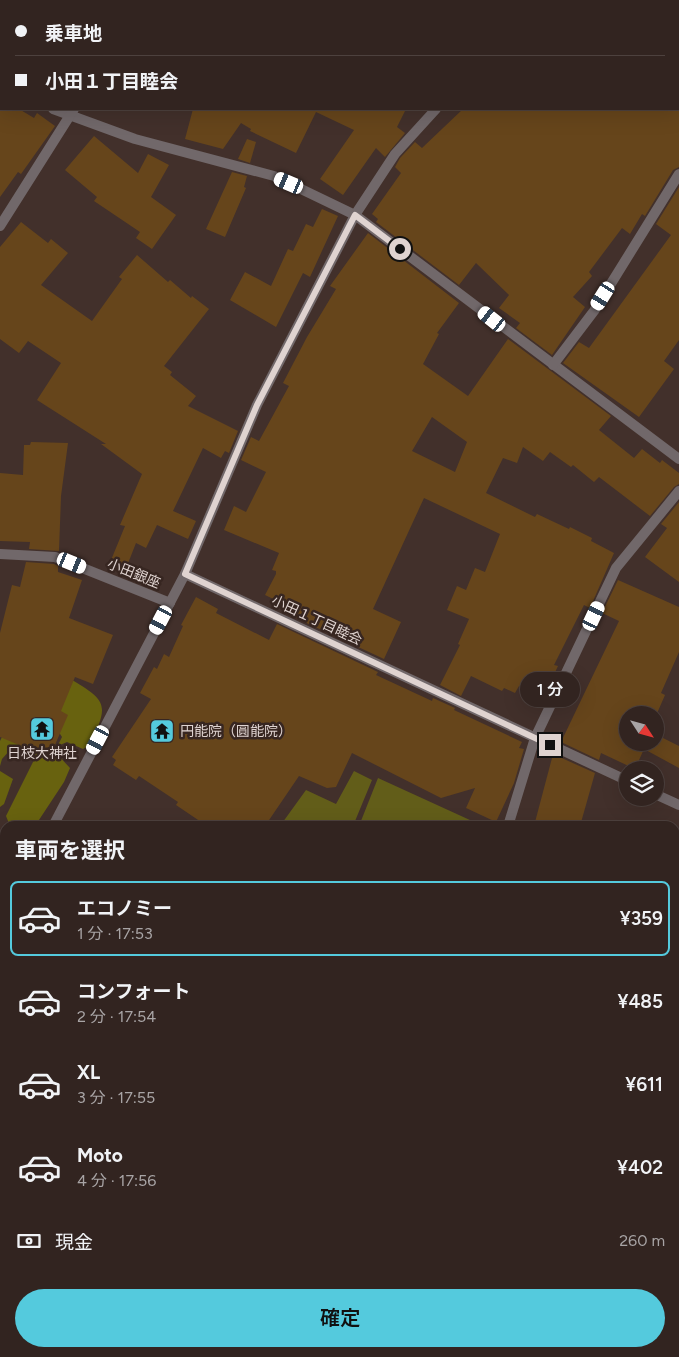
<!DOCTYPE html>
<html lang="ja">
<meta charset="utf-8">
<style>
:root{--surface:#322420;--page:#3d302d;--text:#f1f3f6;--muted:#a8a4a5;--line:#4d413e;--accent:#54cadd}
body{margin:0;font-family:Figtree,"Noto Sans JP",sans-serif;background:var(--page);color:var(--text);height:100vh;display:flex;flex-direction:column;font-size:19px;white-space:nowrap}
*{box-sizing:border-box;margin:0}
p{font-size:16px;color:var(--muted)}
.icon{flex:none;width:28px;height:28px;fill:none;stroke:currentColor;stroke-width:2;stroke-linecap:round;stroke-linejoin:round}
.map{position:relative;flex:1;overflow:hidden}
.side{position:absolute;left:0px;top:821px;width:680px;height:536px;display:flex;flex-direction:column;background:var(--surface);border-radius:15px 15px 0 0;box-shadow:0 5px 20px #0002,0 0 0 1px var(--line)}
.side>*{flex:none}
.guide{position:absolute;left:0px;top:0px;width:680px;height:110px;box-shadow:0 5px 20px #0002,0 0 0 1px var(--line);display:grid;align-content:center;height:110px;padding:0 15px;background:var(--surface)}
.needle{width:32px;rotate:126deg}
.controls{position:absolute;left:619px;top:706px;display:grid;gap:10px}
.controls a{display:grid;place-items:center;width:45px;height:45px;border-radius:50%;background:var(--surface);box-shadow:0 5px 20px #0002,0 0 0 1px var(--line);font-size:25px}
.end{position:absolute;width:22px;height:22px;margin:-11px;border:6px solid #dfd3d0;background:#111;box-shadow:0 0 0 2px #111}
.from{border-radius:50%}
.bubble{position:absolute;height:35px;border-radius:18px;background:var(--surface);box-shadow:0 5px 20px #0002,0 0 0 1px var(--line);font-size:16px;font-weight:600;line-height:35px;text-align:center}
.car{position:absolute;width:15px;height:30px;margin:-15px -8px;border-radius:6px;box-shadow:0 0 4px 1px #0007;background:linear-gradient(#fff 24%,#345 0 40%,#fff 0 76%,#345 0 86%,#fff 0)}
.guide b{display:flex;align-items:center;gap:18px;height:48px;font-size:19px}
.guide b+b{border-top:1px solid var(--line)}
.guide i{width:12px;height:12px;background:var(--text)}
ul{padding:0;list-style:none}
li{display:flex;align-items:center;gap:15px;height:75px;margin:0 10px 8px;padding:0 5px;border:2px solid transparent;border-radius:8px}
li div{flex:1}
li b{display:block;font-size:19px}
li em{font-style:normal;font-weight:600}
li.current{border-color:var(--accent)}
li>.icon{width:45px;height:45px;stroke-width:1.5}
h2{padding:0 15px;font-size:22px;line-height:60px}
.pay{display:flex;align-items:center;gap:12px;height:55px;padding:0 15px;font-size:19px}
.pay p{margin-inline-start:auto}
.button{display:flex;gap:10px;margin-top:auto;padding:10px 15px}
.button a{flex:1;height:58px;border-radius:30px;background:var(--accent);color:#111;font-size:20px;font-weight:600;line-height:58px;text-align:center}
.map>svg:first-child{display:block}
.green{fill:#625d19}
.forest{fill:#68620f;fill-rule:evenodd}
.building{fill:#66451b;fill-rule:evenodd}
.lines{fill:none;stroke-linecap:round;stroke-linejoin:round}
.street{stroke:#71686a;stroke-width:10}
.route{stroke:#dfd3d0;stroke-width:6}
.labels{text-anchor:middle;stroke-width:5;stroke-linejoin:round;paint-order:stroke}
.street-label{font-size:14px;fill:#dfd3d0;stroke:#372621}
.poi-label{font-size:14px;fill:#dfd3d0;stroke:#372621;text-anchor:start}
</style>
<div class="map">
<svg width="679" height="1357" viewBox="0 0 679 1357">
<rect width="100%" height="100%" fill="#42302b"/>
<!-- green -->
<g class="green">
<path d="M354 771 372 780 353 826H280L306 790 336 804Z"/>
<path d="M378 778 483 826H359Z"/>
</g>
<!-- forest -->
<g class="forest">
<path d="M72 680C110 702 107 707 90 745L83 749 67 742 60 745 56 753 70 768 64 782 35 826H10L6 816 34 760 31 753 10 750 2 759 0 766V741L10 721ZM53 723 62 737 55 751 48 756 34 753 25 741Z"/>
<path d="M0 771 13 779 4 804 0 807Z"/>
</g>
<!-- building -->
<g class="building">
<path d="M0 109H19L34 118 37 113 55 126 21 174 18 172 0 197Z"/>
<path d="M193 109H406L397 127 405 133 385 157 376 148 343 195 320 179 354 130 316 112 296 153 250 131 251 129 241 123 223 149 185 139Z"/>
<path d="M463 109H679V167L673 170 645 216 642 214 630 234 622 228 589 272 592 276 573 297 585 307 552 355 516 328 520 323 499 308 509 295 476 263 459 285 376 222 378 219 372 214 401 173 395 167 400 158 415 142 422 148Z"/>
<path d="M94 136 138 173 148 154 169 165 151 197 176 215 152 249 136 238 140 232 94 201 97 197 65 170Z"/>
<path d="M247 139 256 142 250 163 238 159Z"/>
<path d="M232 172 247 176 244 187 246 188 225 237 206 229Z"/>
<path d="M679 187V340L664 361 674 369 639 417 563 363 579 342 589 348 671 235 656 224Z"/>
<path d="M322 209 338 216 310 277 303 273 276 327 230 300 245 272 271 286 288 249 293 251 306 224 313 227Z"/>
<path d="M21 222 48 243 51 239 68 253 41 285 92 321 122 279 119 277 137 255 168 282 170 280 191 298 192 296 209 309 164 366 172 372 170 375 196 396 188 406 238 431 229 453 225 451 221 458 203 448 173 511 196 521 188 539 157 525 146 548 136 543 125 571 109 565 125 526 120 525 142 474 101 444H106L37 400 61 363 28 341 19 353 0 339V247Z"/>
<path d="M368 233 459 303 437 333 439 334 423 364 468 396 508 339 611 416 599 430 634 458 642 449 660 463 662 460 679 473V484L674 487 650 516 599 477 594 482 573 465 571 467 550 452 543 461 523 447 517 463 503 458 486 493 535 517 537 514 569 529 570 527 592 538 591 541 614 553 590 608 584 605 554 665 558 666 549 685 536 679 530 692 519 686 515 693 504 688 502 691 471 676 461 696 440 685 460 645 458 644 469 619 447 610 457 586 466 590 475 568 485 572 500 534 424 498 373 609 401 622 384 659 283 612 286 605 265 595 276 574V571L272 570 279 553 224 530 234 506 246 512 266 472 241 460 251 437 259 441 289 386 283 383 307 337 336 289 330 286ZM432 417 467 442 455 472 412 451Z"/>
<path d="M31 442 68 443 61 496 59 551 29 549 30 542 0 541V473L23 475 24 445H30Z"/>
<path d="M679 502V582L645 557 667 528 661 524Z"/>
<path d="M26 562 54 564 58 566V572L82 580 69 618 113 635 93 684 75 677 61 711 68 715 51 754 28 744 26 748 0 737V633L12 585 20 587Z"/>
<path d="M618 580 679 607V652L661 693 665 695 655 718V715H628V742H655V734L679 746V768L644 749 635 769 601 753 599 760 561 742 619 621 602 613Z"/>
<path d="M196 597 218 609 216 613 269 640 277 624 378 672 376 675 432 701 433 698 455 708 454 710 522 742 519 748 524 749 514 783 496 822 466 808 475 788 441 798 352 753 336 787 327 788 299 776 265 826H207L176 805 178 802 139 776 136 780 113 765 116 760 112 757 151 699 140 693 154 667 157 669 164 654 169 657 183 626 181 625Z"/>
<path d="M555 755 595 773 580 826H534L552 758Z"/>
</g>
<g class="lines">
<!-- street -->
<g class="street">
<path d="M322 0 336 1"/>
<path d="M115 1V0"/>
<path d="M534 1 535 0"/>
<path d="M679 36V37"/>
<path d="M0 85 1 86"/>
<path d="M53 109 135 139 274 176 355 215 679 459"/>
<path d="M0 226 74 109"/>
<path d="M553 365 594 311 679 174"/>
<path d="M0 554 55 557 170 603"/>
<path d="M185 574 628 781"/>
<path d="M655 794 679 805"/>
<path d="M53 826 185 574 257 405 355 215 395 154 436 109"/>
<path d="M508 826 535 738 616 568 679 491"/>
<path d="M0 900H5"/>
<path d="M0 971 5 955"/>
<path d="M0 1040 5 1043"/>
<path d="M675 1096 679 1097"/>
<path d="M0 1292 5 1295"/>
<path d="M130 1352 140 1357"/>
<path d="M632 1352 641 1357"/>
<path d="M399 1357 400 1352"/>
</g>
</g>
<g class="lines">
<!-- route -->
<path class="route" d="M400 249 355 215 257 405 185 574 550 745"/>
</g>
<!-- icons -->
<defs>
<symbol id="temple-square" viewBox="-11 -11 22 22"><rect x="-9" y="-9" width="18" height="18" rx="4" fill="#54cadd" stroke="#372621"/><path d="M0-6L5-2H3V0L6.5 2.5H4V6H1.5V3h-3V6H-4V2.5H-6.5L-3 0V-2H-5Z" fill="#111"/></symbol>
</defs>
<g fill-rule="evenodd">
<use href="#temple-square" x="28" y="715" width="28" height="28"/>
<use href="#temple-square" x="148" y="717" width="28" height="28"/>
</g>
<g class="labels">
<!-- street labels -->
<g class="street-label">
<text transform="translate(134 573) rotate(22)" y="5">小田銀座</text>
<text transform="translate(317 620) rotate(25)" y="5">小田１丁目睦会</text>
</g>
<!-- poi labels -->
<g class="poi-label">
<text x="180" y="736">円能院（圓能院）</text>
<text x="42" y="758" text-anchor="middle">日枝大神社</text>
</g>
</g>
</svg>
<div class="controls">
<a><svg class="needle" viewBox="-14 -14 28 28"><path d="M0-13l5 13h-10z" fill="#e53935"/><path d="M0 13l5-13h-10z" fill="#a8a4a5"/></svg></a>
<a><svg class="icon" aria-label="layers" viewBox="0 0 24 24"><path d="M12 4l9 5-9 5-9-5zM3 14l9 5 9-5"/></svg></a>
</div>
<i class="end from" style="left:400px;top:249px"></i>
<i class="end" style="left:550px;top:745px"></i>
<div class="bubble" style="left:520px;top:672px;width:60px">1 分</div>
<i class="car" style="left:289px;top:183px;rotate:293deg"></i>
<i class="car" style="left:603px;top:296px;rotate:212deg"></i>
<i class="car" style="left:492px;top:319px;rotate:308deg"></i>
<i class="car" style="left:72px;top:563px;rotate:112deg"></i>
<i class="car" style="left:594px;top:616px;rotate:25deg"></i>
<i class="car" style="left:161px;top:620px;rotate:208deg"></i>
<i class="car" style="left:98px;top:740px;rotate:208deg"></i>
<div class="guide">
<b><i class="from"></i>乗車地</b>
<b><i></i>小田１丁目睦会</b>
</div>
<section class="side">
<h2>車両を選択</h2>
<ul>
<li class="current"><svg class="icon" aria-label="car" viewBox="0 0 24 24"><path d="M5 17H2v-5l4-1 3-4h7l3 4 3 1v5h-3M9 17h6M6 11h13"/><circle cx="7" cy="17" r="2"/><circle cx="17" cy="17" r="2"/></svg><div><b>エコノミー</b><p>1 分 · 17:53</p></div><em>¥359</em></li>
<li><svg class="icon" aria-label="car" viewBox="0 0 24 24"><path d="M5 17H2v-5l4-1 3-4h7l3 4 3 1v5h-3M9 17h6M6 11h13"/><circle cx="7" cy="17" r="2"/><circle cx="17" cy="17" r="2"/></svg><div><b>コンフォート</b><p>2 分 · 17:54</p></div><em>¥485</em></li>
<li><svg class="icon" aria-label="car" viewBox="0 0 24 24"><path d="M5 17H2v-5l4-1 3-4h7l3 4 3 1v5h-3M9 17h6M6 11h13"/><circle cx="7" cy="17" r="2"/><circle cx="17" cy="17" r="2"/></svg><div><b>XL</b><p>3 分 · 17:55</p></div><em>¥611</em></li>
<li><svg class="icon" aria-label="car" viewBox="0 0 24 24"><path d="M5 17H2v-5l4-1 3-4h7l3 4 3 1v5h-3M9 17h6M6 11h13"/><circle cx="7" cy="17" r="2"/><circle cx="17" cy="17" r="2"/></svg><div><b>Moto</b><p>4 分 · 17:56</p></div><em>¥402</em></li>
</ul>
<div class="pay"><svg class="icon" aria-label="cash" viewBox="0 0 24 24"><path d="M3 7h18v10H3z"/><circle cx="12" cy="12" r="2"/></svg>現金<p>260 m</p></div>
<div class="button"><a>確定</a></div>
</section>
</div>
